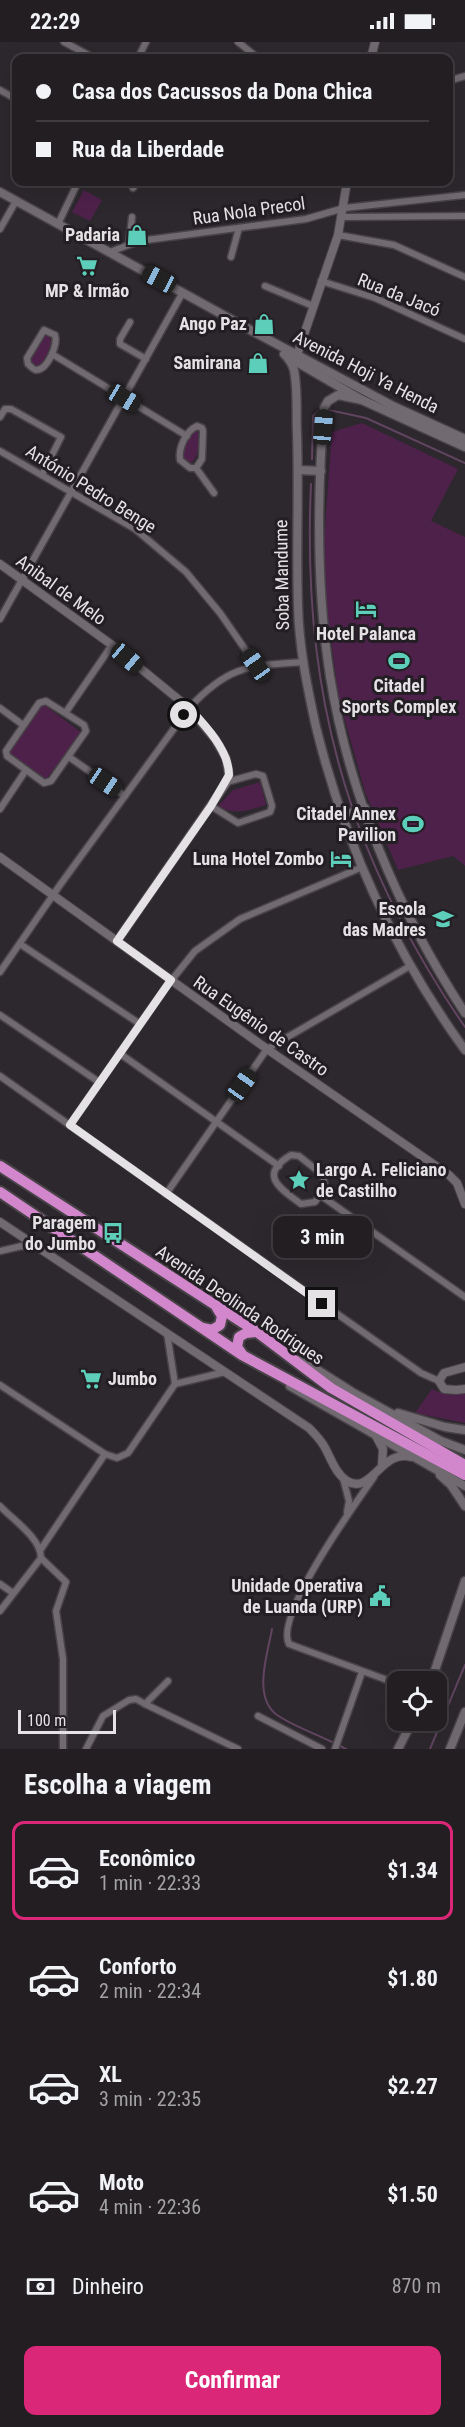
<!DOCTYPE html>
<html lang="pt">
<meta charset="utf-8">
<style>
:root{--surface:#221e22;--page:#2a272a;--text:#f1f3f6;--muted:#a2a2a5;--line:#3f3c40;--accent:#db2777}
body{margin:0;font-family:"Roboto Condensed",sans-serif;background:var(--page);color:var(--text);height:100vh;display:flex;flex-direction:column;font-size:22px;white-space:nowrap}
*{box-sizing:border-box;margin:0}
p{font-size:20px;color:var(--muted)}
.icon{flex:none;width:33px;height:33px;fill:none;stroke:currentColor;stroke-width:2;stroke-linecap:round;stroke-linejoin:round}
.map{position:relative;height:1707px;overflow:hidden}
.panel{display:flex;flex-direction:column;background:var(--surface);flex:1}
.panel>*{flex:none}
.guide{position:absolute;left:12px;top:12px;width:441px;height:132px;border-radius:12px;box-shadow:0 6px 24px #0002,0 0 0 2px var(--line);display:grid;align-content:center;height:132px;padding:0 24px;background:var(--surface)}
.controls{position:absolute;left:387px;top:1629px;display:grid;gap:12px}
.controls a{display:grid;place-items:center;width:60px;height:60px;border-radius:12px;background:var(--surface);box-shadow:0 6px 24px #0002,0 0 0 2px var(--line);font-size:30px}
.scale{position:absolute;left:18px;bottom:15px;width:98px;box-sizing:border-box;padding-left:6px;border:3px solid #e5e2e5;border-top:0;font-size:16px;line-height:21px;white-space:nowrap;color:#e5e2e5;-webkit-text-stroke:4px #231e23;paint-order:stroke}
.end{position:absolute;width:27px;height:27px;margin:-14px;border:8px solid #e5e2e5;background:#111;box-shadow:0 0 0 3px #111}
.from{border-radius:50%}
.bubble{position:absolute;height:42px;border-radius:12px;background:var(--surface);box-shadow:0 6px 24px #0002,0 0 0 2px var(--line);font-size:20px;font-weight:700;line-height:42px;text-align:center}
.car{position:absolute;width:18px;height:36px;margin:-18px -9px;border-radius:8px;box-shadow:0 0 4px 2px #0007;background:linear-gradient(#222 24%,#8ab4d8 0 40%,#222 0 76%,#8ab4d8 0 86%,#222 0)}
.guide b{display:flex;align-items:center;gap:21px;height:57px;font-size:22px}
.guide b+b{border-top:2px solid var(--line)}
.guide i{width:15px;height:15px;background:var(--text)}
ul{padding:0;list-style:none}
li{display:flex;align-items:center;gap:18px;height:99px;margin:0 12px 9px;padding:0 12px;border:3px solid transparent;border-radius:12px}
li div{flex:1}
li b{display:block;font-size:22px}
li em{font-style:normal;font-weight:700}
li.selected{border-color:var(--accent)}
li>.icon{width:54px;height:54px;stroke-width:1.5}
h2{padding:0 24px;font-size:27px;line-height:72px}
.pay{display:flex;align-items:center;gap:15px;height:66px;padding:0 24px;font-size:22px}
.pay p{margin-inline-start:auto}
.button{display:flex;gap:12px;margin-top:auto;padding:12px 24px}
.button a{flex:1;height:69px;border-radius:12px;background:var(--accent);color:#fff;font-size:24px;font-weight:700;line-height:69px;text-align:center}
.status{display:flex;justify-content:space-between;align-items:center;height:42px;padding:0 30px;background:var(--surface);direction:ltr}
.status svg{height:16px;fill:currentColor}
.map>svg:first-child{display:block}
.green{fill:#4e214b}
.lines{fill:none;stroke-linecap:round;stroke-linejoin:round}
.stream{stroke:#614460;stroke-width:2}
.minor-casing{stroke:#474347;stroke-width:9}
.tertiary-casing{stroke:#474347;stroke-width:10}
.secondary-casing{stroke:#474347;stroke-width:11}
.trunk-casing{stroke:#474347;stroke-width:14}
.minor{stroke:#716a70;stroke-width:6}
.tertiary{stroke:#716a70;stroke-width:8}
.secondary{stroke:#716a70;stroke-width:8}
.trunk{stroke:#d286cc;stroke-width:10}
.route{stroke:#e5e2e5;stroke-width:8}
.labels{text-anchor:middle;stroke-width:6;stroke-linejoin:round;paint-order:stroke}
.street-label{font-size:18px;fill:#e5e2e5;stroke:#231e23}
.poi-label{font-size:18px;font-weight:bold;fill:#e5e2e5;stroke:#231e23;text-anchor:end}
</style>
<div class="status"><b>22:29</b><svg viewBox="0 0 49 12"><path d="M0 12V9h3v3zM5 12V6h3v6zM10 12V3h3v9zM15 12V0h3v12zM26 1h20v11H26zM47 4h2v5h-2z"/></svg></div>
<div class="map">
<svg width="465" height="1707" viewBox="0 0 465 1707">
<rect width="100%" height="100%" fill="#2d282d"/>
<!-- green -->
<g class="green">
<path d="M84 148 102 158 90 179 72 170Z"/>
<path d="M45 291 49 292 52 305 43 322 35 324 30 321 29 313Z"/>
<path d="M362 381 458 427 431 479 465 495V824L453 814 398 828 365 750 339 657 325 554 324 499 332 390Z"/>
<path d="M194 386H198C198 398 201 413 191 421L182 418 183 401Z"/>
<path d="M43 662 82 691 46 737 8 710Z"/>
<path d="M260 740 266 763C248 768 235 774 218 764L233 748Z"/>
<path d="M432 1347C444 1353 452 1354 465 1351V1381L415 1371Z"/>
</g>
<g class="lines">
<!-- stream -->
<g class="stream">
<path d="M329 368 366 376 465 421"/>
<path d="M312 417 313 374 318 369"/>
<path d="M311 442C306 553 316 659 352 765"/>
<path d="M356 777C383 851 420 920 465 985"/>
<path d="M272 1587C268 1611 252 1655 277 1673 293 1684 314 1691 332 1700"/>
<path d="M340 1704 346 1707"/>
<path d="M430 1707 465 1623"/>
</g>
<defs>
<g id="minor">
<path d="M64 0 94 16"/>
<path d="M238 0 258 16"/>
<path d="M138 16 146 0"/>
<path d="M448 39 465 34"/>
<path d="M0 48 16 57"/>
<path d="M167 140H180"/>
<path d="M133 146 137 140"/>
<path d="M343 175 465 174"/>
<path d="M58 182 78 140"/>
<path d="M0 187 16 159"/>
<path d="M338 193 394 203 465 235"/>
<path d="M129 202 132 175"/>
<path d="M110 210 139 199 306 177 344 166 465 153"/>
<path d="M231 215 239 186"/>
<path d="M321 239 375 256 465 297"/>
<path d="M265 244 313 264"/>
<path d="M130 280 120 297V302L146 317"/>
<path d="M44 288 55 293C58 302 48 328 36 328 34 328 30 324 28 322L27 316Z"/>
<path d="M52 312 187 394"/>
<path d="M0 375 5 367H11L61 395 42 433"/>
<path d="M0 409 135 487 186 530 220 571 256 623"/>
<path d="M196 426 202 417 203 389 202 386 197 384C186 389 178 406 180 418L190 426H196L214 451"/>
<path d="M0 577 183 250"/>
<path d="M46 659 84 683 86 689 51 739 44 741 7 714 6 709 39 661Z"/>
<path d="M0 666 23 683"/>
<path d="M66 670 112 603"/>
<path d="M69 715 125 754"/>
<path d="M211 764 238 781 270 770 272 764 263 734 256 732 227 740"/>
<path d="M0 767 26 728"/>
<path d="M20 902 140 982"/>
<path d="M0 930 60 843 189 666C228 624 247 624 302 620"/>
<path d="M0 973 99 1040"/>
<path d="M119 1011 279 1124"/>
<path d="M0 1034 421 1331 439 1339"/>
<path d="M70 1083 166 945 195 909 240 877 360 826"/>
<path d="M291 1113 299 1114 323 1133 325 1146 315 1160 301 1162C281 1147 257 1133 291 1113Z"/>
<path d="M166 1152 267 1007 410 924"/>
<path d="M320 1153 465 1255"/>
<path d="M0 1209 22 1204 38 1206"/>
<path d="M167 1291 175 1342"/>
<path d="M0 1343 105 1412 117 1416 128 1411 175 1342 225 1330"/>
<path d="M374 1435C355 1462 274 1574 289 1602L398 1642"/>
<path d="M343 1436 349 1459 347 1470"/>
<path d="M0 1464C13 1478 41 1496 41 1516L66 1540 56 1569 63 1617V1707"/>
<path d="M41 1507 105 1412"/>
<path d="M0 1542 13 1551"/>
<path d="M0 1569 41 1516"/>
<path d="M145 1662 238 1707"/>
<path d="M258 1674 322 1707"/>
<path d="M86 1707 103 1674 129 1658 136 1657 145 1662 168 1639"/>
<path d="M335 1707 362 1630"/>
</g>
<g id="tertiary">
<path d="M371 16 375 0"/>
<path d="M297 313 338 193 347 140"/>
<path d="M0 522 112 603 189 666 215 697 226 716 229 733 227 740 117 899"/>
<path d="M0 815 267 1007 449 1133 457 1141 465 1162"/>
<path d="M0 1180 309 1386C315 1392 320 1397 324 1404 331 1416 335 1431 347 1439 371 1454 382 1406 411 1415"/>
<path d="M465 1325 444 1331 439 1339 444 1347 456 1348 465 1347"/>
<path d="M376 1394 383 1407 382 1423"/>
</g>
<g id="secondary">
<path d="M0 150 254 290 395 365 465 397"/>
<path d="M284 312C289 317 292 321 294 328 298 348 296 370 297 391 299 449 296 506 298 564 299 605 307 644 316 685 345 803 393 909 465 1008"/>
<path d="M288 315 362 358 465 405"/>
<path d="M362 358 338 353 328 359 324 366C317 454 316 546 330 634 349 753 399 871 465 971"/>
<path d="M298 428 321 429"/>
<path d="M342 774 365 766"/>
<path d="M300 1317 352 1350 441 1399 465 1408"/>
<path d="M290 1344 465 1444"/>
<path d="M398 1371 445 1385 465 1388"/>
<path d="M440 1433 451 1443 465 1464"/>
<path d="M431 1640 465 1539"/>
<path d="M398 1707 413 1678"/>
<path d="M450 1707 465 1670"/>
</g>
<g id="trunk">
<path d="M0 1124 257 1290 331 1346 465 1423"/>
<path d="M0 1150 242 1313 465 1433"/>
<path d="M203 1286 212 1288 220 1283 222 1274 217 1266"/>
<path d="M242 1312 237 1305 239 1295 246 1291 257 1290"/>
</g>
</defs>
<!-- minor casing -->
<use href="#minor" class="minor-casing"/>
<!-- tertiary casing -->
<use href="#tertiary" class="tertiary-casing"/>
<!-- secondary casing -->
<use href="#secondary" class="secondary-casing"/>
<!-- trunk casing -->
<use href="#trunk" class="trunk-casing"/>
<!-- minor -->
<use href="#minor" class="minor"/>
<!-- tertiary -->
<use href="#tertiary" class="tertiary"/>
<!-- secondary -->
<use href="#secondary" class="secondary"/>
<!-- trunk -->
<use href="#trunk" class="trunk"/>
</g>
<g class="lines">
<!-- route -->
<path class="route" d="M184 673 189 666C205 683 229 708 229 733L211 764 117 899 171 938 70 1083 322 1262"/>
</g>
<!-- icons -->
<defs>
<symbol id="shop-bare" viewBox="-9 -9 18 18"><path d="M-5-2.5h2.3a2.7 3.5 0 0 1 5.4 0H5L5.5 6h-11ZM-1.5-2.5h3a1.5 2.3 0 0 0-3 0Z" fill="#5dceb9" stroke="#231e23" stroke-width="2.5" paint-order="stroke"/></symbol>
<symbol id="supermarket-bare" viewBox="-9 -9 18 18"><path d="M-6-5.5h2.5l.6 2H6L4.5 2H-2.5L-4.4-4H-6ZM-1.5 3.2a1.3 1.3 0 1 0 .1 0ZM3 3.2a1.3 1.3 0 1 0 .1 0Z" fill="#5dceb9" stroke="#231e23" stroke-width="2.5" paint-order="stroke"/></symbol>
<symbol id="hotel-bare" viewBox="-9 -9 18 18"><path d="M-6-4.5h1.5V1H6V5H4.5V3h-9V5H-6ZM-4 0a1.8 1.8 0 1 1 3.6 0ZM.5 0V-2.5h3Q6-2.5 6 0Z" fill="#5dceb9" stroke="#231e23" stroke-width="2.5" paint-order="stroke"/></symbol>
<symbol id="stadium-bare" viewBox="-9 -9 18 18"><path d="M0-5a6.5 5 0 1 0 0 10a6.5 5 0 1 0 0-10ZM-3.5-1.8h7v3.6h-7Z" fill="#5dceb9" stroke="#231e23" stroke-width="2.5" paint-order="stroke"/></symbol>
<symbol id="school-bare" viewBox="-9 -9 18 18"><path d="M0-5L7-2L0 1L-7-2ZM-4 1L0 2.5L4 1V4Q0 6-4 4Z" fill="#5dceb9" stroke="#231e23" stroke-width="2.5" paint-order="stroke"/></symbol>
<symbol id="sight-bare" viewBox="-9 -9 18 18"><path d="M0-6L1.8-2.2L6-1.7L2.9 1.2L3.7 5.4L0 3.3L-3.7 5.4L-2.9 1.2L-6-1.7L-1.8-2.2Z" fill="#5dceb9" stroke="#231e23" stroke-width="2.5" paint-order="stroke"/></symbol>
<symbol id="bus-bare" viewBox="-9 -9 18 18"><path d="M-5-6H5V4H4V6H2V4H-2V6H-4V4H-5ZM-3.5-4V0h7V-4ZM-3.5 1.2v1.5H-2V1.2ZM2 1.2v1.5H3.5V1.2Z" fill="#5dceb9" stroke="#231e23" stroke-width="2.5" paint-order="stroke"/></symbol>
<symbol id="civic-bare" viewBox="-9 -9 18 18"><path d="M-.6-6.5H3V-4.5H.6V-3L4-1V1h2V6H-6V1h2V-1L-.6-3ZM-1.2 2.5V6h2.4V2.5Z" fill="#5dceb9" stroke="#231e23" stroke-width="2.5" paint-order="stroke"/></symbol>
</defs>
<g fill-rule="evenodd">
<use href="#shop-bare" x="122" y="178" width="30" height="30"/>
<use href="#supermarket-bare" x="72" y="209" width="30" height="30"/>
<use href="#shop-bare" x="249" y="267" width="30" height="30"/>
<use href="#shop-bare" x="243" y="306" width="30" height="30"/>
<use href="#hotel-bare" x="351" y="552" width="30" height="30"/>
<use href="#stadium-bare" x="384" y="604" width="30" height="30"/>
<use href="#stadium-bare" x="398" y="767" width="30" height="30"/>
<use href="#hotel-bare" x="326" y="802" width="30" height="30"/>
<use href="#school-bare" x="428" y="862" width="30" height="30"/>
<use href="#sight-bare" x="284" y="1123" width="30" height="30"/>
<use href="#bus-bare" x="98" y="1176" width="30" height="30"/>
<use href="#supermarket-bare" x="76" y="1322" width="30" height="30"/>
<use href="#civic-bare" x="365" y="1539" width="30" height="30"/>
</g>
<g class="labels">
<!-- street labels -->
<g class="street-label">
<text transform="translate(249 169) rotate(-8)" y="6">Rua Nola Precol</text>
<text transform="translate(399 253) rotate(22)" y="6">Rua da Jacó</text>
<text transform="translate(366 330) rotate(27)" y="6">Avenida Hoji Ya Henda</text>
<text transform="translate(91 447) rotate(32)" y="6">António Pedro Benge</text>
<text transform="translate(282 533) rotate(-91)" y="6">Soba Mandume</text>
<text transform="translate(61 548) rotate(36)" y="6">Anibal de Melo</text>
<text transform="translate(261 984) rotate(35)" y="6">Rua Eugênio de Castro</text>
<text transform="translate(240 1263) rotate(34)" y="6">Avenida Deolinda Rodrigues</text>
</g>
<!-- poi labels -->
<g class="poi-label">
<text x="120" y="199">Padaria</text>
<text x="87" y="255" text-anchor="middle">MP &amp; Irmão</text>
<text x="247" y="288">Ango Paz</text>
<text x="241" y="327">Samirana</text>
<text x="366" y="598" text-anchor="middle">Hotel Palanca</text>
<text x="399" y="650" text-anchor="middle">Citadel<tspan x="399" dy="21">Sports Complex</tspan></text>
<text x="396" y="778">Citadel Annex<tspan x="396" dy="21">Pavilion</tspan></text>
<text x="324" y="823">Luna Hotel Zombo</text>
<text x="426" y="873">Escola<tspan x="426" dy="21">das Madres</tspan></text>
<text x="316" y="1134" text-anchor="start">Largo A. Feliciano<tspan x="316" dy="21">de Castilho</tspan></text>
<text x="96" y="1187">Paragem<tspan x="96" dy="21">do Jumbo</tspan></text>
<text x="108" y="1343" text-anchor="start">Jumbo</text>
<text x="363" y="1550">Unidade Operativa<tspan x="363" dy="21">de Luanda (URP)</tspan></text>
</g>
</g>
</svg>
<div class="controls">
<a><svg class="icon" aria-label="locate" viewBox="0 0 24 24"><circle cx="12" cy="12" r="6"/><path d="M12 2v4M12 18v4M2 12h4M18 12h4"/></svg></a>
</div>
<div class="scale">100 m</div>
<i class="end from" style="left:184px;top:673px"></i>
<i class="end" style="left:322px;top:1262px"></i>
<div class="bubble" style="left:273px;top:1174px;width:99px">3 min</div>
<i class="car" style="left:159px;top:237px;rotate:298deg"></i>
<i class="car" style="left:124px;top:356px;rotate:121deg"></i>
<i class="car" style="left:323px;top:385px;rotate:5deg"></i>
<i class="car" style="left:127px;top:616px;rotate:130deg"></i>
<i class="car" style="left:256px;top:623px;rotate:325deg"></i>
<i class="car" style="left:105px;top:740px;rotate:124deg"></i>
<i class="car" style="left:242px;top:1043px;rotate:35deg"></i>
<div class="guide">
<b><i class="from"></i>Casa dos Cacussos da Dona Chica</b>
<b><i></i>Rua da Liberdade</b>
</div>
</div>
<section class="panel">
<h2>Escolha a viagem</h2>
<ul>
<li class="selected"><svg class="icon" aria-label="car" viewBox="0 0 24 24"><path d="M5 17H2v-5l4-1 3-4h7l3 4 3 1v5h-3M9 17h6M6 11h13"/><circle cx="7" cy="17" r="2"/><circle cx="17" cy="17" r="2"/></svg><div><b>Econômico</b><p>1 min · 22:33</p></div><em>$1.34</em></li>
<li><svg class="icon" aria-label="car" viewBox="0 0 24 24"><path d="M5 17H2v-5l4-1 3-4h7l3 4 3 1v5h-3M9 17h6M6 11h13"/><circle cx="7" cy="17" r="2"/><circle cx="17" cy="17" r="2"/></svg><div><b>Conforto</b><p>2 min · 22:34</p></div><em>$1.80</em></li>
<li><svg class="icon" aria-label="car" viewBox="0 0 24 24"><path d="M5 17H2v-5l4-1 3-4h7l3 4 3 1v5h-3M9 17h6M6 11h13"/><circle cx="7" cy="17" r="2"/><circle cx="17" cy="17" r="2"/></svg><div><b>XL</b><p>3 min · 22:35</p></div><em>$2.27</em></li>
<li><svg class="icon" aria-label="car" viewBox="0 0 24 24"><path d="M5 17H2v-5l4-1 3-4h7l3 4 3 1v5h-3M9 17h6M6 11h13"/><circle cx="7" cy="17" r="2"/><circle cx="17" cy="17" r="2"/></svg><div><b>Moto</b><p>4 min · 22:36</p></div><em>$1.50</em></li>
</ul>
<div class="pay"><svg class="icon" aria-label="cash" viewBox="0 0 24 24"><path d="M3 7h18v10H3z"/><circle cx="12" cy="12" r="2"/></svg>Dinheiro<p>870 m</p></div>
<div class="button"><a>Confirmar</a></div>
</section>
